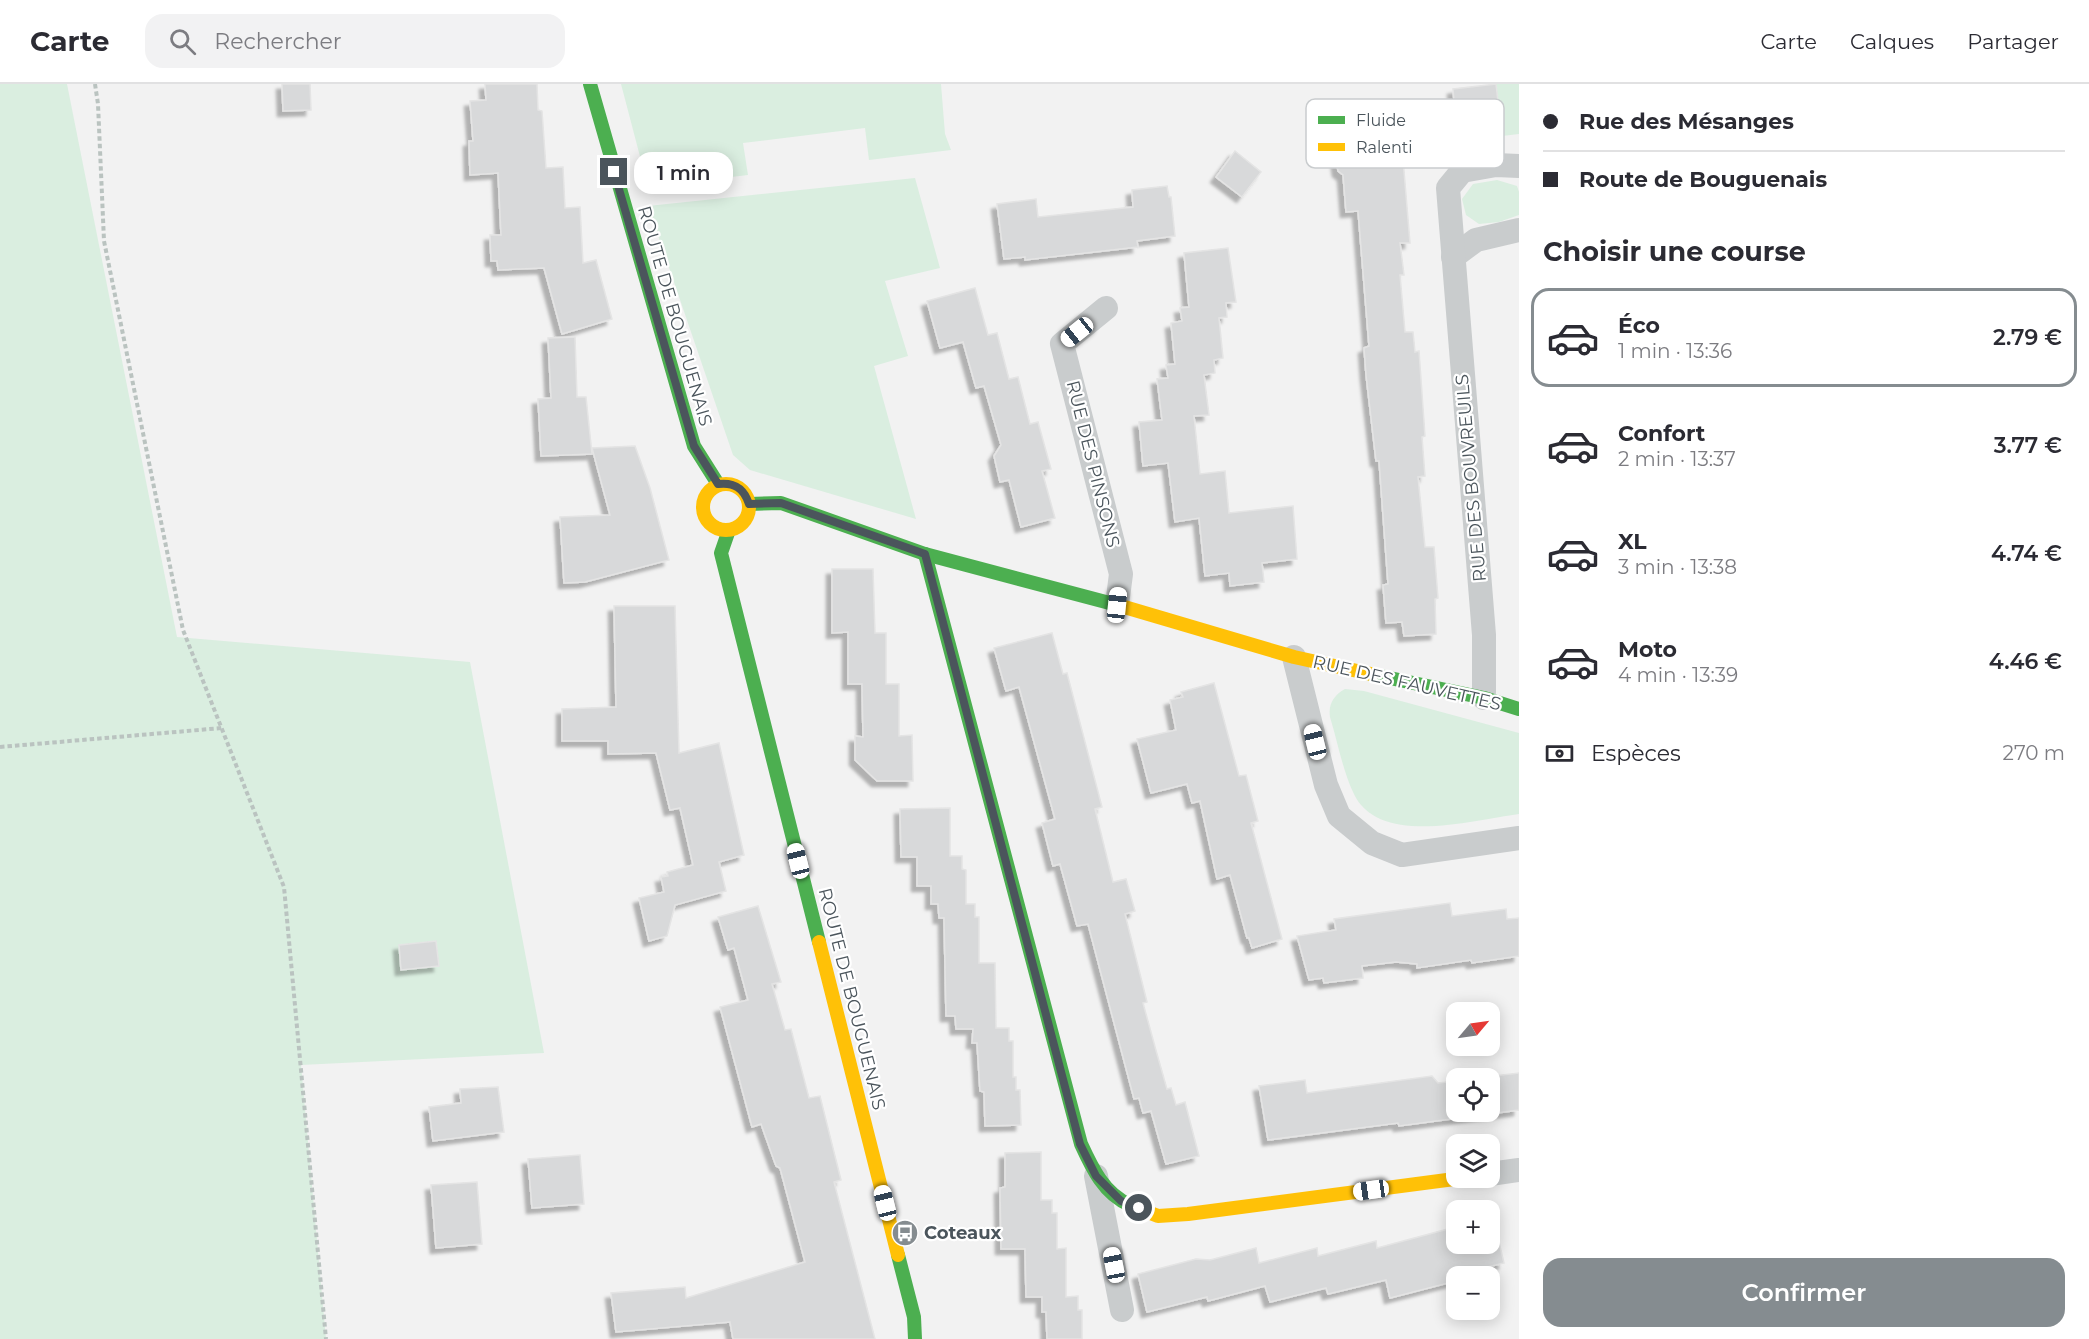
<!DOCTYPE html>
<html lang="fr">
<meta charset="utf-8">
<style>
:root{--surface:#fff;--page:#f2f2f3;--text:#2b2b33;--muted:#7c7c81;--line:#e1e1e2;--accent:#858c90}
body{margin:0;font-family:Montserrat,sans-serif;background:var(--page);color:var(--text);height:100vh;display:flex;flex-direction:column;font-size:22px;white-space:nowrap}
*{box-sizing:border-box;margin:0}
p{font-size:20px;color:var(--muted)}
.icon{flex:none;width:33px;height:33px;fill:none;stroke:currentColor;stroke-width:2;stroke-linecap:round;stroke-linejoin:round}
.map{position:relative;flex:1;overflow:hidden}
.details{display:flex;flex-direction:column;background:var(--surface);width:570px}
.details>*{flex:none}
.banner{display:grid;align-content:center;height:132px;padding:0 24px;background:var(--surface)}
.needle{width:39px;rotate:61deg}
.tools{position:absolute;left:1446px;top:918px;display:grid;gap:12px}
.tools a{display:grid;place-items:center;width:54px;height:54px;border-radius:12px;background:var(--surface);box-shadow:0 3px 15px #0003;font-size:30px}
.end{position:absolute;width:27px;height:27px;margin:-14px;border:8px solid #4b555c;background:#fff;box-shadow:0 0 0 3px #fff}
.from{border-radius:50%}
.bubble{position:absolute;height:42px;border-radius:18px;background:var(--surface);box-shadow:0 3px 15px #0003;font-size:20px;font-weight:600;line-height:42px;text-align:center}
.car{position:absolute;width:18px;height:36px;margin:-18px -9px;border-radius:8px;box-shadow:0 0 4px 2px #0007;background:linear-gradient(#fff 24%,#345 0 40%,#fff 0 76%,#345 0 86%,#fff 0)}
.banner b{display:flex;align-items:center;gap:21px;height:57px;font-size:22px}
.banner b+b{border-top:2px solid var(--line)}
.banner i{width:15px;height:15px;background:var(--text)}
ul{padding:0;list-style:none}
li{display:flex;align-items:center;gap:18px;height:99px;margin:0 12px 9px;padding:0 12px;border:3px solid transparent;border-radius:18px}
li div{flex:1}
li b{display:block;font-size:22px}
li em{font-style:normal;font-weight:600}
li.selected{border-color:var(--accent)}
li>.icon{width:54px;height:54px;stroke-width:1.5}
h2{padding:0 24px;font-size:27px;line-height:72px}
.pay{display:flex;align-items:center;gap:15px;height:66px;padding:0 24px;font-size:22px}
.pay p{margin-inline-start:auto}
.button{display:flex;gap:12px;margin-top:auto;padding:12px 24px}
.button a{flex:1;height:69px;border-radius:18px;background:var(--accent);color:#fff;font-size:24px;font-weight:600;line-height:69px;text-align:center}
header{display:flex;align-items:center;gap:36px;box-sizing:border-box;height:84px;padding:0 30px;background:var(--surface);border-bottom:2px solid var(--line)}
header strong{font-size:28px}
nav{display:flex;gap:33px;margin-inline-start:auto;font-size:21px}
.search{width:420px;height:54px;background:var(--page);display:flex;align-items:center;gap:15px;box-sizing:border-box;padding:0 21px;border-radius:18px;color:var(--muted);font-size:22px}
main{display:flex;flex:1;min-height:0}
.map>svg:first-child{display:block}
.green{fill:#daeee0}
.building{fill:#d8d9da;stroke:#e4e4e4;stroke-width:1.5;filter:url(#shadow)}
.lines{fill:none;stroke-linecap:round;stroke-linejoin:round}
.path{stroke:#bac3c0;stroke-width:4;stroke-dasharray:4.5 3;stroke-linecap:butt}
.street{stroke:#c9cccd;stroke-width:24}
.fast{stroke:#4caf50;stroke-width:14}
.slow{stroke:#ffc107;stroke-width:14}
.route{stroke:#4b555c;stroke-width:8}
.labels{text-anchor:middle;stroke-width:4.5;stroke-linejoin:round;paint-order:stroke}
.street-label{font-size:18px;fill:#4b555c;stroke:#fff}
.poi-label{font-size:18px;font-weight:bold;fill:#4b555c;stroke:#fff;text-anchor:start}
.key{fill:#fff;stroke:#c9ccce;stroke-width:1.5}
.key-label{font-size:16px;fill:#4b555c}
</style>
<header>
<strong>Carte</strong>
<div class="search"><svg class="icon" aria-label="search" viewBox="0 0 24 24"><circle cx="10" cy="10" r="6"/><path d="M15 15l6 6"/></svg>Rechercher</div>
<nav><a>Carte</a><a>Calques</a><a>Partager</a></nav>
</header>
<main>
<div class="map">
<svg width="1519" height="1255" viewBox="0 0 1519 1255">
<defs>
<filter id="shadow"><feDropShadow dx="-5.5" dy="5.5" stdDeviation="1.5" flood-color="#0004"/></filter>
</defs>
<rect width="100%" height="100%" fill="#f2f2f2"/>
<!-- green -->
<g class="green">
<path d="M0 0H67L177 553 470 578 544 969 301 981 326 1255H0Z"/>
<path d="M621 0H941L945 50 951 66 869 76 865 44 743 59 748 91 648 103Z"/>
<path d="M1496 0H1519V50L1502 52Z"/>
<path d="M915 94 940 184 885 197 908 272 874 282 916 435 750 386 733 371 648 122Z"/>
<path d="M1497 96 1517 102 1519 108V131L1499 138 1479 140 1466 131 1462 115 1473 100Z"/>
<path d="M1345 605 1364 607 1519 649V730C1473 736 1377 764 1353 708 1343 687 1337 656 1330 633 1328 620 1334 611 1345 605Z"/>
</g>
<!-- building -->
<g class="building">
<path d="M282 0H310L311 26 283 27Z"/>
<path d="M485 0H537L538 26 542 27 546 84 563 83 565 124 580 123 583 179 596 176 612 235 562 250 544 184 498 186 497 177H491L490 151H501L498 89 470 91 469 57H473L470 17 486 16Z"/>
<path d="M1496 0 1502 52 1402 63 1410 159H1400L1404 191H1400L1405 248H1413L1415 268 1419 267 1425 352 1422 353 1425 392 1418 393 1425 463H1434L1438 514 1435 515 1436 550 1404 552 1402 538 1386 539 1383 501 1388 500 1379 377H1376L1366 291 1364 264 1369 262 1358 127 1346 128 1343 91 1338 87 1335 66 1351 64 1348 42 1455 30 1453 5Z"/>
<path d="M1235 67 1261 88 1242 113 1216 93Z"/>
<path d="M1167 102 1169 113H1171L1175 152 1137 157 1138 163 1025 176V173L1004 175 997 120 1036 115 1038 133 1133 123 1132 106Z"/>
<path d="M1228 164 1236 218 1226 219 1227 233 1219 234 1223 274 1214 276 1215 289 1204 291 1209 331 1194 332 1200 390 1225 387 1229 429 1293 422 1297 475 1262 479 1264 498 1230 502 1229 489 1205 492 1199 434 1175 438 1168 379 1143 382 1139 338 1162 336 1157 295 1168 294 1166 281 1175 280 1171 239 1182 237 1180 224 1189 223 1184 169Z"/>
<path d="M975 204 988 251 997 249 1009 295 1018 293 1030 340 1038 338 1051 385 1042 387 1055 434 1021 443 1009 396 1000 398 994 372 1001 361 984 302 976 304 963 258 940 264 927 217Z"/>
<path d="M575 253 577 313H586L592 370 541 372 538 315 551 314 548 254Z"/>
<path d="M635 362 650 404 669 476 585 498 564 499 560 433 610 431 592 364Z"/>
<path d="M832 485H873L875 549H886V600H899V652L912 651 913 697H877L855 676V652L863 653 862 600H848V548L832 549Z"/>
<path d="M614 522H675L679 669 719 659 744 771 719 778 726 807 675 821 667 852 649 857 639 814 664 808 661 793 668 792 667 788 693 781 680 724 670 726 656 669 608 670V657H562V625L616 623Z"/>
<path d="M1052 549 1063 590 1067 589 1102 723 1095 725 1113 798 1126 795 1135 827 1125 830 1147 918 1143 919 1157 970 1167 1005 1171 1004 1176 1021 1185 1018 1199 1072 1166 1080 1151 1027 1143 1029 1139 1014 1134 1015 1088 840 1077 842 1060 780 1053 782 1042 739 1055 735 1019 603 1006 607 994 564Z"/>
<path d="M1214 599 1239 692 1246 691 1258 737 1251 739 1282 855 1252 864 1249 854H1247L1230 791 1217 795 1200 717 1192 719 1187 700 1151 709 1137 655 1176 646 1170 616 1183 613 1181 608Z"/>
<path d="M950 724V772H962V785L966 786V820H975V833H979V879H995L996 944H1009V957H1013V993H1016V1006H1020L1021 1041 985 1042 984 1008 980 1007 977 959H972L973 945H956L955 932H946L944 834H939L938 820H931V802H917V773H901L900 725Z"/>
<path d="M1450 819 1452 832 1506 825 1507 835 1519 834V872L1472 879 1471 876 1417 884V880L1396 878 1362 882 1363 894 1324 899 1323 894 1309 896 1297 852 1336 846 1334 835Z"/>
<path d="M758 822 781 898 772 900 785 946 791 945 809 1014 820 1012 841 1096 834 1098 875 1255H733L730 1238 616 1248 611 1209 685 1203 686 1214 805 1178 780 1084 776 1082 761 1040 752 1043 720 923 748 916 734 864 728 866 718 833Z"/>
<path d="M436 857 439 882 401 886 399 861Z"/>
<path d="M1519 989V1026L1399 1042 1398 1039 1268 1056 1259 1002 1305 996 1307 1009 1432 992 1438 999 1456 997V1028H1490V994H1476Z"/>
<path d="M498 1003 504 1048 433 1057 429 1023 461 1019 460 1005Z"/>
<path d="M1041 1068V1116H1052V1129H1057V1165L1066 1164V1213L1078 1212V1226H1082V1255H1047L1046 1228H1042V1213H1026L1025 1165H1001L1000 1104 1005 1103V1069Z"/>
<path d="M580 1071 584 1120 532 1124 528 1075Z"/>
<path d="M477 1098 482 1160 436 1164 431 1101Z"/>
<path d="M1495 1141 1504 1179 1456 1191V1197L1390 1214 1386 1196 1328 1210 1326 1204 1270 1218 1265 1202 1208 1217 1207 1213 1147 1228 1138 1190 1196 1175 1210 1176 1256 1164 1259 1179 1317 1164 1318 1172 1376 1157 1377 1164 1448 1145 1451 1152 1456 1151V1160H1490V1142Z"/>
</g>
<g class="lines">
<!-- path -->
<g class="path">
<path d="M95 0 98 20 104 157 183 546 284 803 326 1255"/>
<path d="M0 663 222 644"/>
</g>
<!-- street -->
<g class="street">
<path d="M1453 173 1476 156 1519 146"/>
<path d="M1106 224 1062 260 1121 490 1117 521"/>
<path d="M1294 573 1326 701 1339 732 1372 759 1402 771 1519 754"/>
<path d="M1484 614V551L1448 104 1462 87 1496 81 1519 82"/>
<path d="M1490 1090 1519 1086"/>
<path d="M1096 1092 1122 1226"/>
</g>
<!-- fast -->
<g class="fast">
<path d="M590 0 694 362 718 400"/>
<path d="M749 420 781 419 925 470 1121 522"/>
<path d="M729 446 721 469 819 858"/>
<path d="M925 470 1081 1060C1092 1084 1104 1110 1130 1121"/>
<path d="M1371 590 1484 614 1519 625"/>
<path d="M898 1171 914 1233 915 1255"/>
</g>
<!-- slow -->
<g class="slow">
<circle cx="726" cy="423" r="23"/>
<path d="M1121 522 1294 573 1371 590"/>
<path d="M819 858 898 1171"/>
<path d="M1130 1121 1158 1132 1188 1130 1462 1094"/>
</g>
</g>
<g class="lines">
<!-- route -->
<path class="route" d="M614 88 694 362 718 400C734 398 744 404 749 420L781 419 925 470 1080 1060 1096 1092 1121 1117 1139 1124"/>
</g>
<!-- icons -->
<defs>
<symbol id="bus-disc" viewBox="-11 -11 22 22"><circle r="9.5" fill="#858c90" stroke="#fff"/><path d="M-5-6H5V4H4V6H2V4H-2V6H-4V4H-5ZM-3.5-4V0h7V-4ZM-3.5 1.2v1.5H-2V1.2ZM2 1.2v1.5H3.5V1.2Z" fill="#fff"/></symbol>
</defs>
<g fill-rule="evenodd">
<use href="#bus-disc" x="890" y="1134" width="30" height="30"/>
</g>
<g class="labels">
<!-- street labels -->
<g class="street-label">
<text transform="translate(675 232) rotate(74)" y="6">ROUTE DE BOUGUENAIS</text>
<text transform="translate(1093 380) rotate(76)" y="6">RUE DES PINSONS</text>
<text transform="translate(1471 394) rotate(-95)" y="6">RUE DES BOUVREUILS</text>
<text transform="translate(1407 599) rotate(13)" y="6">RUE DES FAUVETTES</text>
<text transform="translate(852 915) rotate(76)" y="6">ROUTE DE BOUGUENAIS</text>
</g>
<!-- poi labels -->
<g class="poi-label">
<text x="924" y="1155">Coteaux</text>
</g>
</g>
<!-- legend -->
<rect x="1306" y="15" width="198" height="69" rx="9" class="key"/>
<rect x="1318" y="32" width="27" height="8" fill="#4caf50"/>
<rect x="1318" y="59" width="27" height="8" fill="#ffc107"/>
<g class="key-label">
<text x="1356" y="42">Fluide</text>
<text x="1356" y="69">Ralenti</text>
</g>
</svg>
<div class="tools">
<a><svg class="needle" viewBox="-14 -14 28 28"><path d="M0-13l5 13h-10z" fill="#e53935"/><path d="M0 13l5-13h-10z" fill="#7c7c81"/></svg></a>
<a><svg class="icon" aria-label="locate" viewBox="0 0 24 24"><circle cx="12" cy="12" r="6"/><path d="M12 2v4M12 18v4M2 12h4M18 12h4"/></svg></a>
<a><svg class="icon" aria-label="layers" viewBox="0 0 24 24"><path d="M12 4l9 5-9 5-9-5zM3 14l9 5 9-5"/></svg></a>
<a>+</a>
<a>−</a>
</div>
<i class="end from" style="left:1139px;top:1124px"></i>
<i class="end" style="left:614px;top:88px"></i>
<div class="bubble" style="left:634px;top:68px;width:99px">1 min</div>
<i class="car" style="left:1077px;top:248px;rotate:231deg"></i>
<i class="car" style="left:1117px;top:521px;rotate:6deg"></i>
<i class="car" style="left:1315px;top:658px;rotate:346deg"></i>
<i class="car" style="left:798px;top:777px;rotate:346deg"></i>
<i class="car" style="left:1371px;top:1106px;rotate:262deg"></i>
<i class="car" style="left:885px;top:1119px;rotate:346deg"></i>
<i class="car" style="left:1114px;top:1181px;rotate:349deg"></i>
</div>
<section class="details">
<div class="banner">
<b><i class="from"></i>Rue des Mésanges</b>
<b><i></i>Route de Bouguenais</b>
</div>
<h2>Choisir une course</h2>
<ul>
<li class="selected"><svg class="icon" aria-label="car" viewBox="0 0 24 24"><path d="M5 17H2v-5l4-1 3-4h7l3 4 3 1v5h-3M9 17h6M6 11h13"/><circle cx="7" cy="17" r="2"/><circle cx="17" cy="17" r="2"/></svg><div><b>Éco</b><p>1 min · 13:36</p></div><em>2.79 €</em></li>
<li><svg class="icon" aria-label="car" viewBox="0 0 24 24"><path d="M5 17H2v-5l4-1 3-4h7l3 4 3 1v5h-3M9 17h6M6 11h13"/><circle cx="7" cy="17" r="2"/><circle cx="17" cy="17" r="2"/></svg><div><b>Confort</b><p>2 min · 13:37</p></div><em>3.77 €</em></li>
<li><svg class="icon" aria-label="car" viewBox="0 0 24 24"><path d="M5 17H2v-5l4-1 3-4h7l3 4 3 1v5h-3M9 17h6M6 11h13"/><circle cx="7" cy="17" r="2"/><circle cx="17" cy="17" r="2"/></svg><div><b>XL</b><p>3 min · 13:38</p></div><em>4.74 €</em></li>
<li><svg class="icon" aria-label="car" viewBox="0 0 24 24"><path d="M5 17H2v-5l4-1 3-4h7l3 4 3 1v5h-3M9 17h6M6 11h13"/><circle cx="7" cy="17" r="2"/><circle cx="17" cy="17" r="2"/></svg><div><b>Moto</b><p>4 min · 13:39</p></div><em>4.46 €</em></li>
</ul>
<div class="pay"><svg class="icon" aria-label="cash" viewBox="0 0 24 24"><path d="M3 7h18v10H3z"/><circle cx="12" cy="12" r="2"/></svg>Espèces<p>270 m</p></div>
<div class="button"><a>Confirmer</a></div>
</section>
</main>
